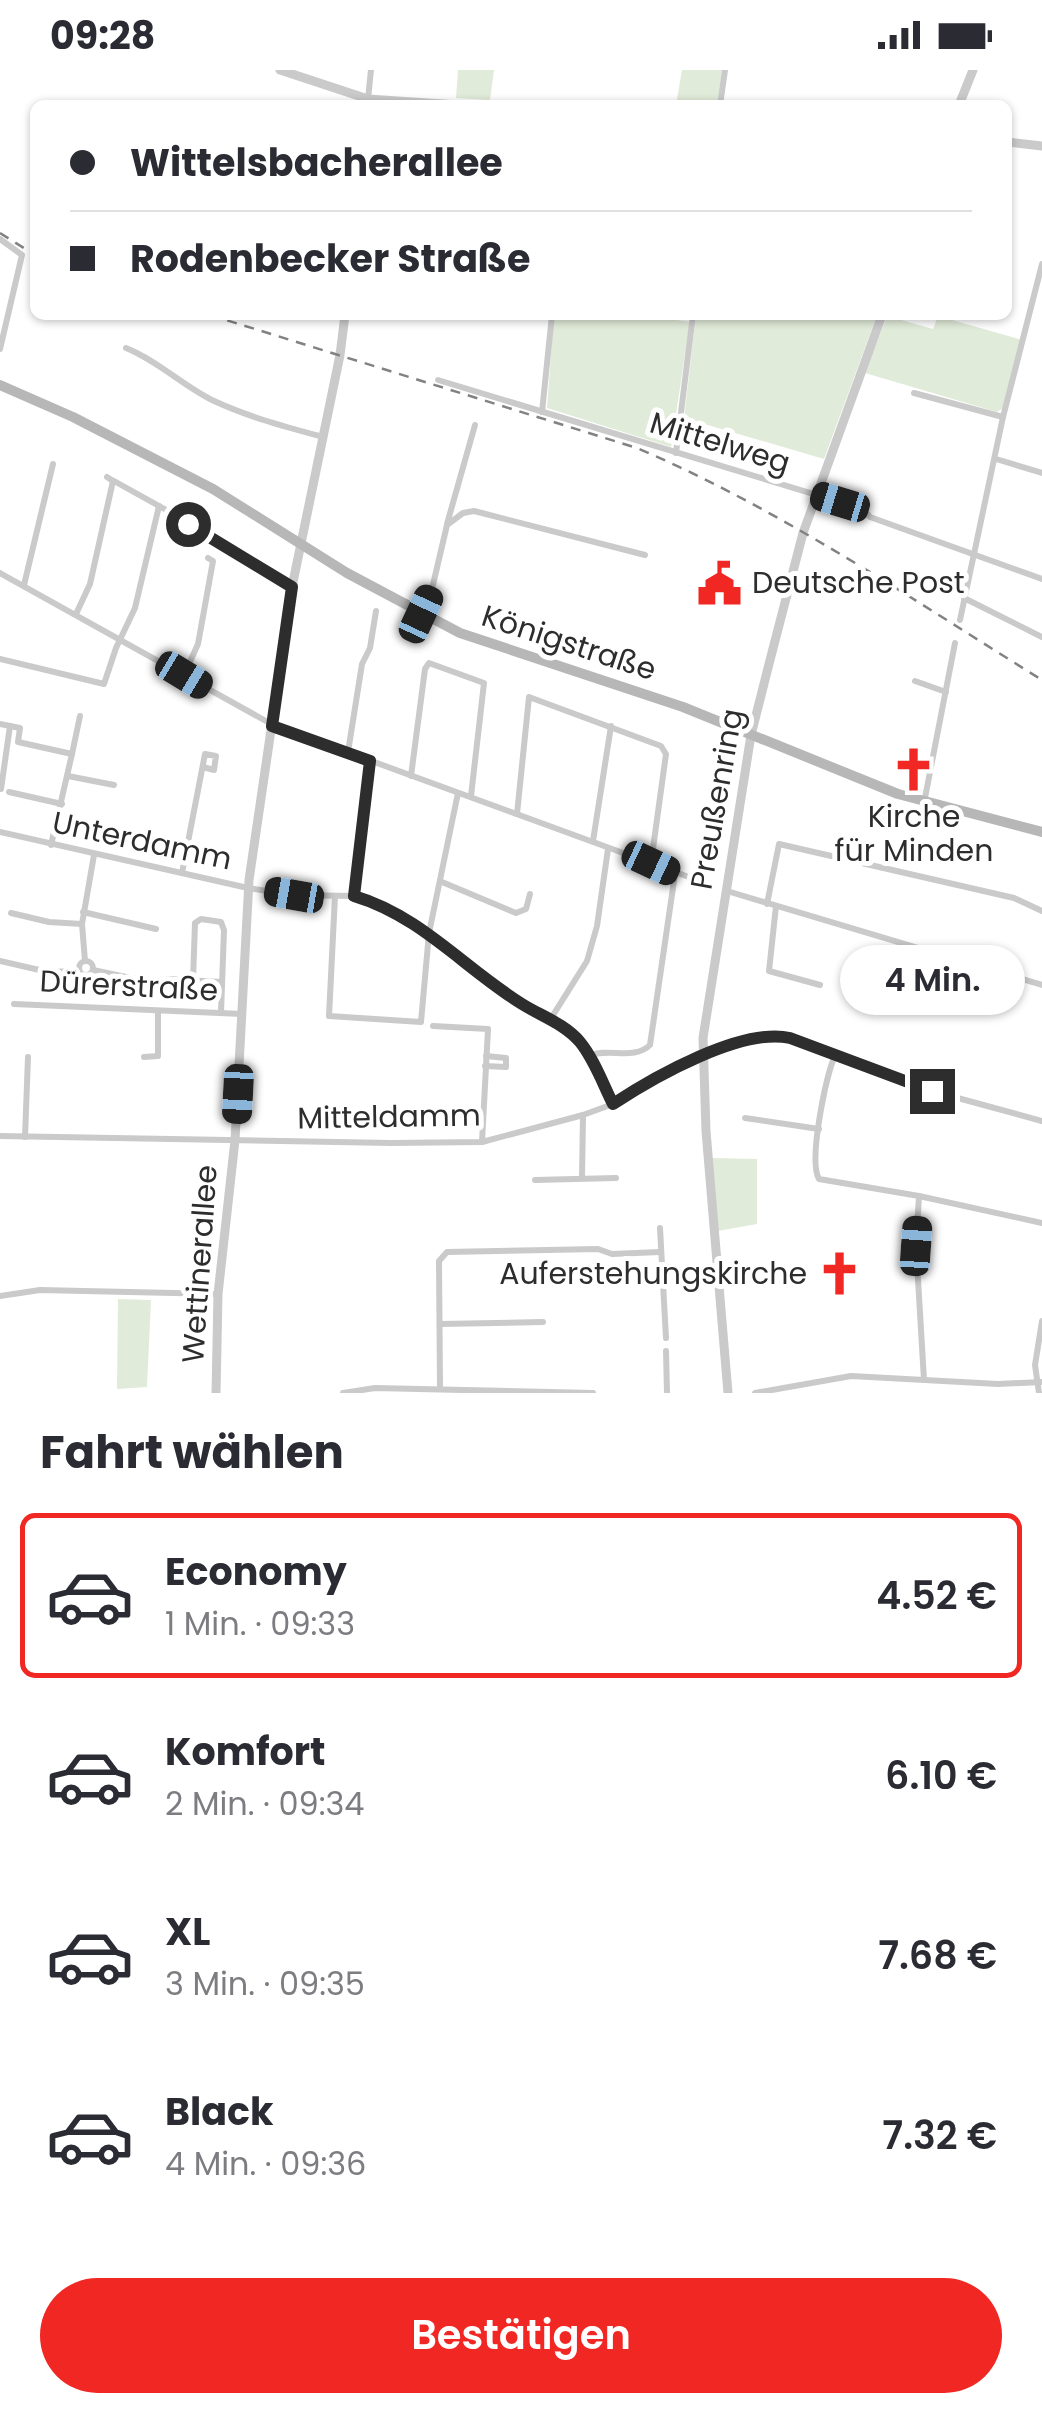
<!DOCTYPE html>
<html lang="de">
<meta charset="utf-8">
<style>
:root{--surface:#fff;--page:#f2f2f3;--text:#2b2b33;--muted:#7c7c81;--line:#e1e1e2;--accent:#f02722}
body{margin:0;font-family:Poppins,sans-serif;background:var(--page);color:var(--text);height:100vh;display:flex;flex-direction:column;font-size:38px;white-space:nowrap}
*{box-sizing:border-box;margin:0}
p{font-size:32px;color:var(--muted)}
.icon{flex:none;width:55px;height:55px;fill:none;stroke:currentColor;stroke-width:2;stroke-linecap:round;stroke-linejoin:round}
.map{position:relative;height:1323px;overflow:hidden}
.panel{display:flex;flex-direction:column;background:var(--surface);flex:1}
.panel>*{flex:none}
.top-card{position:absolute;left:30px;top:30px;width:982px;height:220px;border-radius:15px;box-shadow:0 2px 8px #0004;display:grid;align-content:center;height:220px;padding:0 40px;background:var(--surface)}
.end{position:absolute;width:45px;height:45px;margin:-22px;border:12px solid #2d2d2d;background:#fff;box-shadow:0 0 0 5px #fff}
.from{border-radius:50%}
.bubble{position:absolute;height:70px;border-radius:35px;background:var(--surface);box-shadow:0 2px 8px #0004;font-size:32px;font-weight:600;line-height:70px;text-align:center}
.car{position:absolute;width:30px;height:60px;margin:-30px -15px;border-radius:12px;box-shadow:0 0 8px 2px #0007;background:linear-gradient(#222 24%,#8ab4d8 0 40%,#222 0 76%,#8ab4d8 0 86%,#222 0)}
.top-card b{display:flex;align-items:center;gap:35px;height:95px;font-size:38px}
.top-card b+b{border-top:2px solid var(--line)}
.top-card i{width:25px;height:25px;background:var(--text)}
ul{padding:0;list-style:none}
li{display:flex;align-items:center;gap:30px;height:165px;margin:0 20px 15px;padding:0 20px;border:5px solid transparent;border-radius:15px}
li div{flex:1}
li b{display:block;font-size:38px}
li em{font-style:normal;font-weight:600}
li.active{border-color:var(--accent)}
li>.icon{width:90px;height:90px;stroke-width:1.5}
h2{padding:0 40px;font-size:45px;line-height:120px}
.primary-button{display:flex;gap:20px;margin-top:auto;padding:20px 40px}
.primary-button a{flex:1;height:115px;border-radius:60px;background:var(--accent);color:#fff;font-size:40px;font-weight:600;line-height:115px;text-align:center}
.status{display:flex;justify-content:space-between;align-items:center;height:70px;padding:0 50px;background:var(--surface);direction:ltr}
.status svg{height:28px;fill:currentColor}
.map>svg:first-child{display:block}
.green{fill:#e1ebd9}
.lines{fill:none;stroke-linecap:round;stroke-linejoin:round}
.minor{stroke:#cacaca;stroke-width:6}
.tertiary{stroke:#cacaca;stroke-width:9}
.secondary{stroke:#b7b7b7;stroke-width:10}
.rail{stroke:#828282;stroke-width:2.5;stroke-dasharray:10 8;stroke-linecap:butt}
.route{stroke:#2d2d2d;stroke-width:12}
.labels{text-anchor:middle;stroke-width:10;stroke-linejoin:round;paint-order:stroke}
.street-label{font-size:30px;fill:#2d2d2d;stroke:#fff}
.poi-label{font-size:30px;fill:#2d2d2d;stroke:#fff;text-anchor:start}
</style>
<div class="status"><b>09:28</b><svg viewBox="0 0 49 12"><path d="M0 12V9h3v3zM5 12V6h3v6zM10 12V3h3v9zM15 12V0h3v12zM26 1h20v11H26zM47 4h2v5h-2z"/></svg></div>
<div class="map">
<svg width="1042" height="1323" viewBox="0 0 1042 1323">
<rect width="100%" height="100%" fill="#fff"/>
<!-- green -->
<g class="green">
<path d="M458 0H494L490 30 456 28Z"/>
<path d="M682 0H722L717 35H676Z"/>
<path d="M554 245H642L690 252 671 377 547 338Z"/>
<path d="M696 245H877L824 389 684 348Z"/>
<path d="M887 246 933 259 938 246 1022 270 1003 338 997 342 865 303Z"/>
<path d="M711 1088 757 1089V1154L718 1161Z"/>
<path d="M118 1229 151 1230 147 1317 117 1319Z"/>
</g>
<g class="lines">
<!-- minor -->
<g class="minor">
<path d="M368 29 371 0"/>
<path d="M720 35 725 0"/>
<path d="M0 169 22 185 0 279"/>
<path d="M126 278C158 291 182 315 212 330 248 347 286 357 323 367"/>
<path d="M438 310 863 439 870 447 1042 509"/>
<path d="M914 323 1003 347"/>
<path d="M542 342 552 245"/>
<path d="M676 383 693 245"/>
<path d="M996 389 1042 403"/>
<path d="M114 411 170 442"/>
<path d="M186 450 188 454 291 516"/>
<path d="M447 454 475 355"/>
<path d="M0 503 273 655 708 814"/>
<path d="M24 515 53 394"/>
<path d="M964 528 1042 567"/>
<path d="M422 543 432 519 447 455 463 443 474 441 645 485"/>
<path d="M76 544 90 514 113 411 107 407"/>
<path d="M960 550 1003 347 1042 194"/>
<path d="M0 589 104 614 116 578 135 538 159 436"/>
<path d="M184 605 198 574 213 491 208 488"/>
<path d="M915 611 946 622"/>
<path d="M0 654 20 658 18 672 72 684 51 775"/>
<path d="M348 682 362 594 370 578 376 541"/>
<path d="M72 684 80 646"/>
<path d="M68 706 114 715"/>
<path d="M411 706 425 599 429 593 484 613 471 726"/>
<path d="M1 719 10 656"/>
<path d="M9 722 62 734"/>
<path d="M924 733 955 573"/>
<path d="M517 744 529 627 661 676 666 684 651 793"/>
<path d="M0 762 248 818 294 825 354 826 393 840 429 863 522 935 569 962 581 973 613 1034"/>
<path d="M593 771 611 656"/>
<path d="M182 803 205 684 216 686 214 700 203 697"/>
<path d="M442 812 516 843 526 839 530 824"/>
<path d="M727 821 1042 915"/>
<path d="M335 826 329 946 421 952 429 863 458 723"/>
<path d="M354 826 370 691"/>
<path d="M767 834 779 774 1014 828 1042 841"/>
<path d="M776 836 769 901 820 915"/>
<path d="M83 842 156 859"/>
<path d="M11 843 49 852 82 854"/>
<circle cx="86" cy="898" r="7"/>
<path d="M0 891 48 902 79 901"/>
<path d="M85 891 82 854 94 785"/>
<path d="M93 900 150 912"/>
<path d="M168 909 221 912"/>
<path d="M193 910 195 853 201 849 221 852 224 860 221 943"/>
<path d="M14 934 242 944"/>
<path d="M550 950 587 891 597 856 608 779"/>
<path d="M433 956 488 959 482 1072"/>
<path d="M835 985C826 1007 808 1090 819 1109L919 1126 1042 1153"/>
<path d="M588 986C608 977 634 991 650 975L675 804"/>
<path d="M144 987 158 986V941"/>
<path d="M485 996 506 997V988L486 986"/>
<path d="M745 1048 819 1059"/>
<path d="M0 1066 391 1073 482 1072 583 1045 613 1034 641 1015 689 991 747 969 768 964 790 968 932 1021 1042 1051"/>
<path d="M25 1067 28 987"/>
<path d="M582 1108 583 1045"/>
<path d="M535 1110 616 1108"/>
<path d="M919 1126 916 1176 924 1310"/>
<path d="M660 1158 666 1268"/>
<path d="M0 1226 40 1220 218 1224"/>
<path d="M440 1254 543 1252"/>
<path d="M666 1281 667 1323"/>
<path d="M440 1318 439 1191 447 1182 598 1179 612 1184 660 1182"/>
<path d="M343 1323 375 1318 593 1323"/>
<path d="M755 1323 851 1306 998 1314 1042 1312"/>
<path d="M1039 1323 1035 1295 1042 1251"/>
</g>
<!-- tertiary -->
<g class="tertiary">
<path d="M280 0 368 29 458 35"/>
<path d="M959 35 973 0"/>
<path d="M1008 72 1042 76"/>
<path d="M216 1323 218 1224 235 1070 249 810 292 517 340 285 345 245"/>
<path d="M728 1323 706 1061 703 968 751 665 769 594 803 463 882 245"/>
</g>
<!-- secondary -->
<path class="secondary" d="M0 315 73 347 213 419 347 503 460 563 683 637 898 724 1042 762"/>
<!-- rail -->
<g class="rail">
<path d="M0 163 35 185"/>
<path d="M210 245 637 378C780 439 910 528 1042 610"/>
</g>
</g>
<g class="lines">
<!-- route -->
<path class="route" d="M188 454 292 517 272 656 370 691 354 826C421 846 464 898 522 934 541 946 565 954 580 972 594 989 603 1014 613 1034 654 1007 742 957 790 968L932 1021"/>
</g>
<!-- icons -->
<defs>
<symbol id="civic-bare" viewBox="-9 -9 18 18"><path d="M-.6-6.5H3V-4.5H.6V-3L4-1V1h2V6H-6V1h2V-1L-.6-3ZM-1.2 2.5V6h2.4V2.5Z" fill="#f02722" stroke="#fff" stroke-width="2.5" paint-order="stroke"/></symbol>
<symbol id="church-bare" viewBox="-9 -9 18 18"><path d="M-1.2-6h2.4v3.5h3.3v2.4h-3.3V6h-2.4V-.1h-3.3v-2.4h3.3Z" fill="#f02722" stroke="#fff" stroke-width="2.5" paint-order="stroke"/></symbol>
</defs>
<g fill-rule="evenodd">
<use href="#civic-bare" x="688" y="482" width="63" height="63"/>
<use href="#church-bare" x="882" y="668" width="63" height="63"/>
<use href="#church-bare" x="808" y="1172" width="63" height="63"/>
</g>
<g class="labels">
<!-- street labels -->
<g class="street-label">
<text transform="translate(720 373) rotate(17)" y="10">Mittelweg</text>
<text transform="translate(569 573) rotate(18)" y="10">Königstraße</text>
<text transform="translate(717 729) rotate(-80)" y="10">Preußenring</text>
<text transform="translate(142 771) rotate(12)" y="10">Unterdamm</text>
<text transform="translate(129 916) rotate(3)" y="10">Dürerstraße</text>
<text transform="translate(389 1047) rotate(-1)" y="10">Mitteldamm</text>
<text transform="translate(200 1194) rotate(-86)" y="10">Wettinerallee</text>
</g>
<!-- poi labels -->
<g class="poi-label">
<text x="752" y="523">Deutsche Post</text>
<text x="914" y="757" text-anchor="middle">Kirche<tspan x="914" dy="34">für Minden</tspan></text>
<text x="807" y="1214" text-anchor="end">Auferstehungskirche</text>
</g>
</g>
</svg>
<i class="end from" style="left:188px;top:454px"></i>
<i class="end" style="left:932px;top:1021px"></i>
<div class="bubble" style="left:840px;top:875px;width:185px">4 Min.</div>
<i class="car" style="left:840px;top:432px;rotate:287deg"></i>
<i class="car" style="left:421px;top:544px;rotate:25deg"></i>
<i class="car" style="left:184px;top:605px;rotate:121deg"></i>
<i class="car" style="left:651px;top:793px;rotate:115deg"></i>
<i class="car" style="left:294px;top:825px;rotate:280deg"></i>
<i class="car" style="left:238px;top:1024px;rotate:183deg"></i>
<i class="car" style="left:916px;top:1176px;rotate:4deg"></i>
<div class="top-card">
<b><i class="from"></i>Wittelsbacherallee</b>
<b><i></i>Rodenbecker Straße</b>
</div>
</div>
<section class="panel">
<h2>Fahrt wählen</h2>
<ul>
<li class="active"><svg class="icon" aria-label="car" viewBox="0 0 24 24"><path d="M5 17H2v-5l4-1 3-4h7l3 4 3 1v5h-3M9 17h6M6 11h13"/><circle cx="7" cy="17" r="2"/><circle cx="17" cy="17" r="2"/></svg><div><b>Economy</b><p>1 Min. · 09:33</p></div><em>4.52 €</em></li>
<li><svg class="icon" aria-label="car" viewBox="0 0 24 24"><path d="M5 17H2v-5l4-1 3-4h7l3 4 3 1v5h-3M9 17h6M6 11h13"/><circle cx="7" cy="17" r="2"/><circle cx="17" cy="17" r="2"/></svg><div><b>Komfort</b><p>2 Min. · 09:34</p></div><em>6.10 €</em></li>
<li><svg class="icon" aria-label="car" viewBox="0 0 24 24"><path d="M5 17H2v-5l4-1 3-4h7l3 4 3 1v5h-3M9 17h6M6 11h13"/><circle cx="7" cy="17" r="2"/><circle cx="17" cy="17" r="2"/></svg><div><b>XL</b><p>3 Min. · 09:35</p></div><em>7.68 €</em></li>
<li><svg class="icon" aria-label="car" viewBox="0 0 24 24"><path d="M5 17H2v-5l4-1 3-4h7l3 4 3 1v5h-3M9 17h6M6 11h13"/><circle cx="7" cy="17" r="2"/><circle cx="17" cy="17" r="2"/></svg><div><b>Black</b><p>4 Min. · 09:36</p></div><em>7.32 €</em></li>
</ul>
<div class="primary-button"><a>Bestätigen</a></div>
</section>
